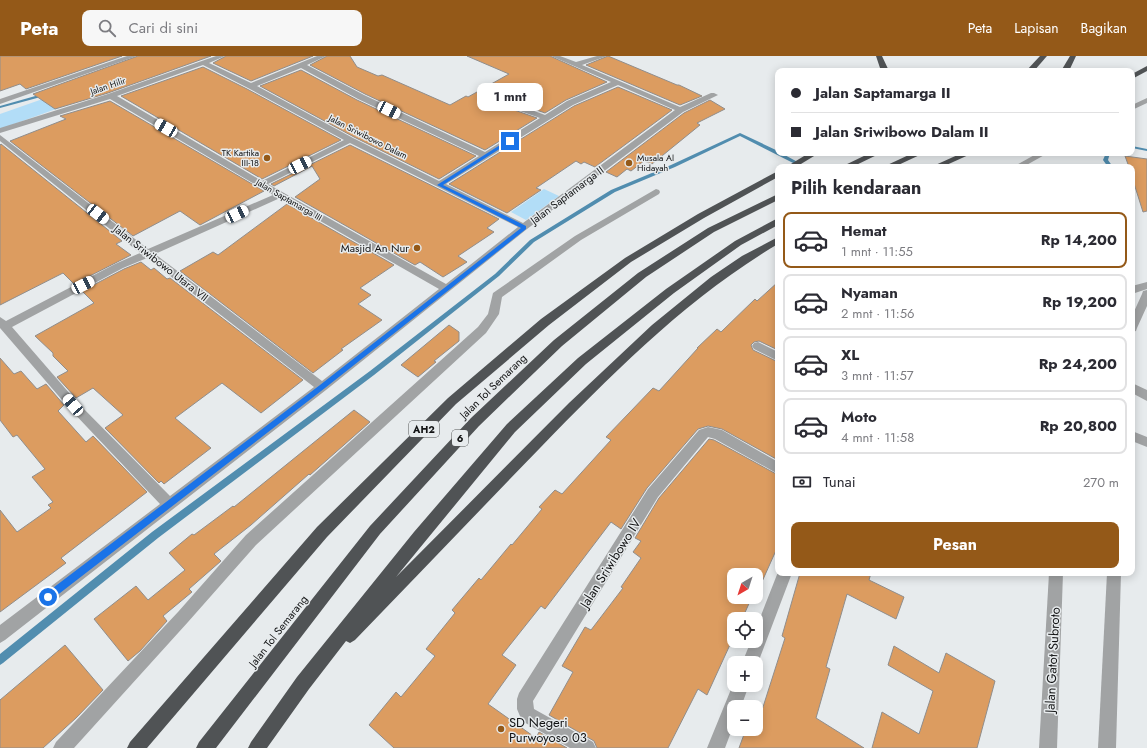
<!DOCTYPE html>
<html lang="id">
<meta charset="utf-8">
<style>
:root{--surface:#fff;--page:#f7f7f7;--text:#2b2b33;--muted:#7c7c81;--line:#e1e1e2;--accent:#945918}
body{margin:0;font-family:Jost,sans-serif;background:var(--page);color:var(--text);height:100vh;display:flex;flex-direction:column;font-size:15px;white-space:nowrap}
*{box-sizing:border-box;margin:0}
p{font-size:13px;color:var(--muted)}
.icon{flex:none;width:22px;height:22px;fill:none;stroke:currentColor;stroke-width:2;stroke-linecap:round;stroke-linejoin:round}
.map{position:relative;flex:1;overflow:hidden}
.panel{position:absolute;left:775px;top:108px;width:360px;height:412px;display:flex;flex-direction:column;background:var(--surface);border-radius:8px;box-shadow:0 2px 10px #0003}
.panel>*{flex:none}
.top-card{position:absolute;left:775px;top:12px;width:360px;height:88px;border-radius:8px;box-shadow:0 2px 10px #0003;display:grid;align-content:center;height:88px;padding:0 16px;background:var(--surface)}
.needle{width:26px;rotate:219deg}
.tools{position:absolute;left:727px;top:512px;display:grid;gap:8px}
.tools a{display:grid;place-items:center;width:36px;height:36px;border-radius:8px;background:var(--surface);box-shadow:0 2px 10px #0003;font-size:20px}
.end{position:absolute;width:18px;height:18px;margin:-9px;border:5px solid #1a73e8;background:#fff;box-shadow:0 0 0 2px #fff}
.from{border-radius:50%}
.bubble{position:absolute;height:28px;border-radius:8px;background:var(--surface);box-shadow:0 2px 10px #0003;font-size:13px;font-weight:700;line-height:28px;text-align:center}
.car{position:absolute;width:12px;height:24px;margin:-12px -6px;border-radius:5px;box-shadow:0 0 3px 1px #0007;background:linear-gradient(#fff 24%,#345 0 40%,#fff 0 76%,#345 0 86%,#fff 0)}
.top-card b{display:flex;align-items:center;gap:14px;height:38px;font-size:15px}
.top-card b+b{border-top:1px solid var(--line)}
.top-card i{width:10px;height:10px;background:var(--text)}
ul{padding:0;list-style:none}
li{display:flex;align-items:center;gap:12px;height:56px;margin:0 8px 6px;padding:0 8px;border:2px solid var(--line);border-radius:8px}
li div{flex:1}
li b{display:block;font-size:15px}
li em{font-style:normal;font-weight:700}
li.active{border-color:var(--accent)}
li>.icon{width:36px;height:36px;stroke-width:1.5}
h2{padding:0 16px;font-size:18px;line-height:48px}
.pay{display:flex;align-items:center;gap:10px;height:44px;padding:0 16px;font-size:15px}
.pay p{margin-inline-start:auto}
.button{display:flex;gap:8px;margin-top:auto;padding:8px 16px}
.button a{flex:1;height:46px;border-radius:8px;background:var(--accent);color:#fff;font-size:16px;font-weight:700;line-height:46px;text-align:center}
header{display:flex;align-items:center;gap:24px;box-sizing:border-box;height:56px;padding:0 20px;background:var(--accent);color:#fff}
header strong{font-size:19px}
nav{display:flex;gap:22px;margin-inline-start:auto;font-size:14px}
.search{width:280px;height:36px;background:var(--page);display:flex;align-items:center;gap:10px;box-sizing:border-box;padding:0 14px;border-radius:8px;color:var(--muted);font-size:15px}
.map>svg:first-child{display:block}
.green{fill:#b2ddf7}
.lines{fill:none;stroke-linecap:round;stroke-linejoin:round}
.stream{fill:#518daf;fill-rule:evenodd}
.building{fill:#dc9c60;stroke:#908d8b}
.minor{fill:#a1a3a4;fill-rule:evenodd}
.tertiary{fill:#a1a3a4;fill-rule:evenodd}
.motorway{fill:#505355;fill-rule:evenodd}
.route{fill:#1a73e8}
.poi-dot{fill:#945918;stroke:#e7ebed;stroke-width:1.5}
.labels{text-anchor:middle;stroke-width:3;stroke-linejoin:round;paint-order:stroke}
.far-street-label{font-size:9px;fill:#121314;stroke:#e7ebed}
.far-poi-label{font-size:9px;fill:#121314;stroke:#e7ebed;text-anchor:end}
.shield{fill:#e7ebed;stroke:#525455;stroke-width:1}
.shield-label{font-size:10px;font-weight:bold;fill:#121314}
.street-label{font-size:11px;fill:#121314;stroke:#e7ebed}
.poi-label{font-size:11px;fill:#121314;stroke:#e7ebed;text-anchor:end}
.near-street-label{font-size:13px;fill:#121314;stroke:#e7ebed}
.near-poi-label{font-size:13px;fill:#121314;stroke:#e7ebed;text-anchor:start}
</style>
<header>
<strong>Peta</strong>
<div class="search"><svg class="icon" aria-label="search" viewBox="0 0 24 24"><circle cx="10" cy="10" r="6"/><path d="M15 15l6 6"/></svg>Cari di sini</div>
<nav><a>Peta</a><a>Lapisan</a><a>Bagikan</a></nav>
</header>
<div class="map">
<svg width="1147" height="692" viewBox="0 0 1147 692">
<rect width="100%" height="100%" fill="#e7ebed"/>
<!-- green -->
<g class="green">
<path d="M74 32 87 42 0 73V58Z"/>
<path d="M544 133 559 140 526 164 511 156Z"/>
</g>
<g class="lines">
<!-- stream -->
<g class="stream">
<path d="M46 37 48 38V39L0 52V50Z"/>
<path d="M740 77 778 95V97H781L807 111H801L740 80 675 111 615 136 534 186 499 220 374 319 158 482 3 607 0 609V598L152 476 370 315 495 218 530 184 611 134 671 109Z"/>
<path d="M1132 90 1147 93V95L1132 92Z"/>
<path d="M1106 97H1110L1108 104 1113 111H1108L1103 104Z"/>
</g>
</g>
<!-- building -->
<g class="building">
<path d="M0 0H122L26 33 20 28 0 35Z"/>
<path d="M138 0H211L108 37 55 53 33 38Z"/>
<path d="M226 0H313L251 25 213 7Z"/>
<path d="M327 0H350L357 11 378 20 382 19 450 49 466 40 468 41 509 18 467 0H550L607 26 566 44 545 57 487 36H479L480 42 537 62 485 94 365 38 310 9Z"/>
<path d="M608 0 677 29H679L702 40 680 49 586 9Z"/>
<path d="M203 11 247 33 341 84 262 123 121 40Z"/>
<path d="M301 14 357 44 476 100 439 123 354 81 260 30Z"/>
<path d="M618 31 672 54 595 111 584 106 581 108 576 105 536 132 541 134 507 157 449 128 574 50Z"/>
<path d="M710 44 725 53 697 67 700 69 652 108 644 105 631 115 627 113 617 121 606 116 684 57Z"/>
<path d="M110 45 264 135 200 169 180 155 133 180 10 85 66 63 60 60Z"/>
<path d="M1 88 122 185 116 188 131 199 74 228 63 217 0 249V89Z"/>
<path d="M350 89 499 163 487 172 494 176 458 200 467 206 443 221 420 206 415 209 295 141 320 123 312 110 274 130 271 128Z"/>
<path d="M1125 100 1147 103V155L1143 156 1132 121V111H1129Z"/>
<path d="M287 148 394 209 360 232 371 239 358 248 382 264 341 293 343 294 313 317 180 215 213 196 218 199Z"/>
<path d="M141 206 151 214 154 212 167 223 170 222 303 324 261 357 222 327 175 362 211 392 164 428 161 425 159 427 105 372 123 359 93 332 76 342 57 321 68 315 53 300V297L35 280 94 247 82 235 124 213Z"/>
<path d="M778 226V294L759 285 754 286 751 289 753 294 778 306V404L722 373 708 370 698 373 647 432 621 473 611 466 545 553 541 550 502 599 516 609 488 648 536 682 539 676 567 692H394L369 669 396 636 401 641 435 600 426 593 455 557 452 554 479 522 481 524 511 488 512 489 542 453 539 451 555 434 562 438 611 384 606 381 653 332 659 335 698 292H697L717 273 721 276 755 243 757 245Z"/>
<path d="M449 269 459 276V285L434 305 436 306 418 321 401 309Z"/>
<path d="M0 302 14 318 21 315 37 333 46 328 64 349 58 355 86 386 93 380 147 436 61 502 66 507 0 556V454L17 476 51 452 48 449 53 446 32 421 45 413 17 379 13 381 0 364Z"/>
<path d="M354 354 370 366 310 419 309 418 251 469 214 498 221 505 189 533 192 536 163 560 167 565 140 595 128 605 94 563 136 530 148 544 185 514 169 497 192 478 194 479 233 450 234 451Z"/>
<path d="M709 383 714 384 778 419V490L756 539V519H734V541H752L742 563H734V580L707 639 698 633 668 692H597L594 685 549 659 573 616 562 610 585 571 591 574 623 532 621 531 641 502 633 496 641 485 635 482 659 442Z"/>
<path d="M800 517H871L869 524 904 541 896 563 847 538 826 611 830 613 816 662 864 692H739L746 673H756L785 582 782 580Z"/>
<path d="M65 589 103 634 76 662 43 692H0V644Z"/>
<path d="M894 590 939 617 946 597 995 625 977 692H872L882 656 919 678 933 635 888 609Z"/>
</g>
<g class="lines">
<!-- minor -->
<g class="minor">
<path d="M127 0H137L0 48V43Z"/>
<path d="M216 0H225L209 7 251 27 317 0H326L307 9 364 39 485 96 540 62 480 41V37H486L545 59 567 45 611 26 551 0H560L576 6 597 0H607L582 9 680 51 711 37H714L718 39 683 56 527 173 326 334 5 584 0 587V569L160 448 69 352 0 272V261L6 265 115 208 140 197 0 85V79L148 193 273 139 110 43 0 77V72L108 38ZM203 9 248 32 344 84 262 125 117 40ZM301 12 358 43 479 100 439 125 353 82 257 30ZM618 29 675 54 523 167 446 128 573 49ZM350 87 518 171 446 228 268 128ZM280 142 439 233 322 325 155 198ZM147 202 314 331 170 440 77 346 12 271 123 212Z"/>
<path d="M1147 42V47L1132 54V49Z"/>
<path d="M1038 97H1048L1023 111H1013Z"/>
<path d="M656 133 659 134 660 136 659 138 581 184 502 241 499 258 486 277 256 489 188 566 74 692H53L56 686 178 556 246 479 478 271 488 258 493 237 575 180Z"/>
<path d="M758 286 778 296V305L754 293 752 290 754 287Z"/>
<path d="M708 371 722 374 778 406V418L715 383 708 381 658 441 533 645 534 653 593 686 596 692H570L522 665 517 653V643L519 637 648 433 699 374Z"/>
<path d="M778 516 792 517 756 612V607H742L751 585H756V572Z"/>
<path d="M734 626V629H749L741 651H734V668L725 692H707Z"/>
</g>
<!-- tertiary -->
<g class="tertiary">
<path d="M1147 226V233L1132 238V230Z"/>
<path d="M1147 234V250L1137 272 1136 275 1132 276V260L1142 238 1143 235Z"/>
<path d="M1132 327 1147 334V345L1132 337Z"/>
<path d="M1132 375 1147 381V391L1132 385Z"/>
<path d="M1049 517H1063L1057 692H1039Z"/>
<path d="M1107 517H1121L1116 692H1098Z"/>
</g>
<!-- motorway -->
<g class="motorway">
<path d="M876 0H882L889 15H881Z"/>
<path d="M1040 0H1047L1034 15H1026Z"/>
<path d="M1070 0H1076L1069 15H1061Z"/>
<path d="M1147 10V15L1132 23V18Z"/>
<path d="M809 97H819L796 111H786Z"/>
<path d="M870 97H881L852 111H841Z"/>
<path d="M913 97H924L894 111H883Z"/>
<path d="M962 97H973L942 111H931Z"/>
<path d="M778 115V121L704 162 631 206 549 269 456 348 327 481 147 692H127L130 686 317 471 448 342 541 263 625 202 698 158Z"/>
<path d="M778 138V144L714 176 646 221 562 290 479 370 380 478 216 692H196L199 686 370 470 471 362 554 284 638 217 708 172Z"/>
<path d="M778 162V169L741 189 674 237 586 308 515 376 396 521 569 347 652 269 711 221 742 200 778 181V188C687 242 613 317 540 392 478 456 417 520 355 584L350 587 346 585 309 633 267 692H248L251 686 297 621 414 476 507 368 578 302 666 233 735 185Z"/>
</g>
</g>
<!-- route -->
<path class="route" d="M508 84 512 85 443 129 526 170V173L325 332 51 544H45V538L320 329 521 172 437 129Z"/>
<!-- markers -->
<g class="poi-dot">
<circle cx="267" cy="102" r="4"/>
<circle cx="629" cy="107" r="4"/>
<circle cx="417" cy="192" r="4"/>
<circle cx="501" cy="673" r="4"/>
</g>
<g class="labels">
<!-- far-street labels -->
<g class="far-street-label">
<text transform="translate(108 30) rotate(-19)" y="3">Jalan Hilir</text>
<text transform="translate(368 81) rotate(27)" y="3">Jalan Sriwibowo Dalam</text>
<text transform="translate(289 144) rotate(30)" y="3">Jalan Saptamarga III</text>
</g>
<!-- far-poi labels -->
<g class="far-poi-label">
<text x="259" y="100">TK Kartika<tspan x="259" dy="10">III-18</tspan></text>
<text x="637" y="105" text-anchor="start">Musala Al<tspan x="637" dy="10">Hidayah</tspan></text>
</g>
<!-- shield labels -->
<g class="shield">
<rect x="409" y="365" width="30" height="16" rx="3"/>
<rect x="452" y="374" width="16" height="16" rx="3"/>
</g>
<g class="shield-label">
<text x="424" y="377">AH2</text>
<text x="460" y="386">6</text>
</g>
<!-- street labels -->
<g class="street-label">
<text transform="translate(567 139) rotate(-37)" y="4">Jalan Saptamarga II</text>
<text transform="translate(161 207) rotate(38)" y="4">Jalan Sriwibowo Utara VII</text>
<text transform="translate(493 330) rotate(-44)" y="4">Jalan Tol Semarang</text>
<text transform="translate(278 575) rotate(-52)" y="4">Jalan Tol Semarang</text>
</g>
<!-- poi labels -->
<g class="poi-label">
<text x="409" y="196">Masjid An Nur</text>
</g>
<!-- near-street labels -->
<g class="near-street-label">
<text transform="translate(610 507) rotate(-58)" y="5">Jalan Sriwibowo IV</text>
<text transform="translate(1052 604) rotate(-87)" y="5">Jalan Gatot Subroto</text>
</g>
<!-- near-poi labels -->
<g class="near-poi-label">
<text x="509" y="671">SD Negeri<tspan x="509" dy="15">Purwoyoso 03</tspan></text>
</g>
</g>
</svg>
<div class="tools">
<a><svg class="needle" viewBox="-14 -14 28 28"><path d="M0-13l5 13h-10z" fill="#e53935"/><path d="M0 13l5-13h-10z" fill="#7c7c81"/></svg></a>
<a><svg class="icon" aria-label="locate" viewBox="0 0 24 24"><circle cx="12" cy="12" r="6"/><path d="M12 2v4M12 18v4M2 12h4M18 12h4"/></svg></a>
<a>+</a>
<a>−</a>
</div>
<i class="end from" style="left:48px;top:541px"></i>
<i class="end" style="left:510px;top:85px"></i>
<div class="bubble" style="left:477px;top:27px;width:66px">1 mnt</div>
<i class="car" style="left:389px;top:54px;rotate:116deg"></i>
<i class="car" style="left:166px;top:72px;rotate:300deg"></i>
<i class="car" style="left:300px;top:109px;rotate:63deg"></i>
<i class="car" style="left:98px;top:158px;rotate:128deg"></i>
<i class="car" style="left:237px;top:158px;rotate:65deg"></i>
<i class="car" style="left:83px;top:229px;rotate:63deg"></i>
<i class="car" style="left:73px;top:349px;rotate:319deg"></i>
<div class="top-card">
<b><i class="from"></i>Jalan Saptamarga II</b>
<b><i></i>Jalan Sriwibowo Dalam II</b>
</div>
<section class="panel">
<h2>Pilih kendaraan</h2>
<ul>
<li class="active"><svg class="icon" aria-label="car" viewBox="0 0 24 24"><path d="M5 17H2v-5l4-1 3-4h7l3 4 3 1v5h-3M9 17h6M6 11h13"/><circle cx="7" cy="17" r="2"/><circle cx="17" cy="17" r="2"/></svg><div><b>Hemat</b><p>1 mnt · 11:55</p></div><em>Rp 14,200</em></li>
<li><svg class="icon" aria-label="car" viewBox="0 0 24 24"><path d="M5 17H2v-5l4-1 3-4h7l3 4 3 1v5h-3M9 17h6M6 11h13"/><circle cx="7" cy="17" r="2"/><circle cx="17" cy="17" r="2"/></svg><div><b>Nyaman</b><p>2 mnt · 11:56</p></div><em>Rp 19,200</em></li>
<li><svg class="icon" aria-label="car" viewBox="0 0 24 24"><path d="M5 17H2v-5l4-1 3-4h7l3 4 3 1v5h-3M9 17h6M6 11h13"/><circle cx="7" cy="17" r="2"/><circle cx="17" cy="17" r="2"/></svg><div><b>XL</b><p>3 mnt · 11:57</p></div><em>Rp 24,200</em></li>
<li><svg class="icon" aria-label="car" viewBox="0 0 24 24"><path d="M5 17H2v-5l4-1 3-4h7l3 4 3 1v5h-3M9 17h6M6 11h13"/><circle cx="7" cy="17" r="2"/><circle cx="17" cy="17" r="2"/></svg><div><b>Moto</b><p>4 mnt · 11:58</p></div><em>Rp 20,800</em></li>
</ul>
<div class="pay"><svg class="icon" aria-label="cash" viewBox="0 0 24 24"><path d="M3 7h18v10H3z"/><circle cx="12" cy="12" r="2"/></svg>Tunai<p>270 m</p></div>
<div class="button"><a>Pesan</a></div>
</section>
</div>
